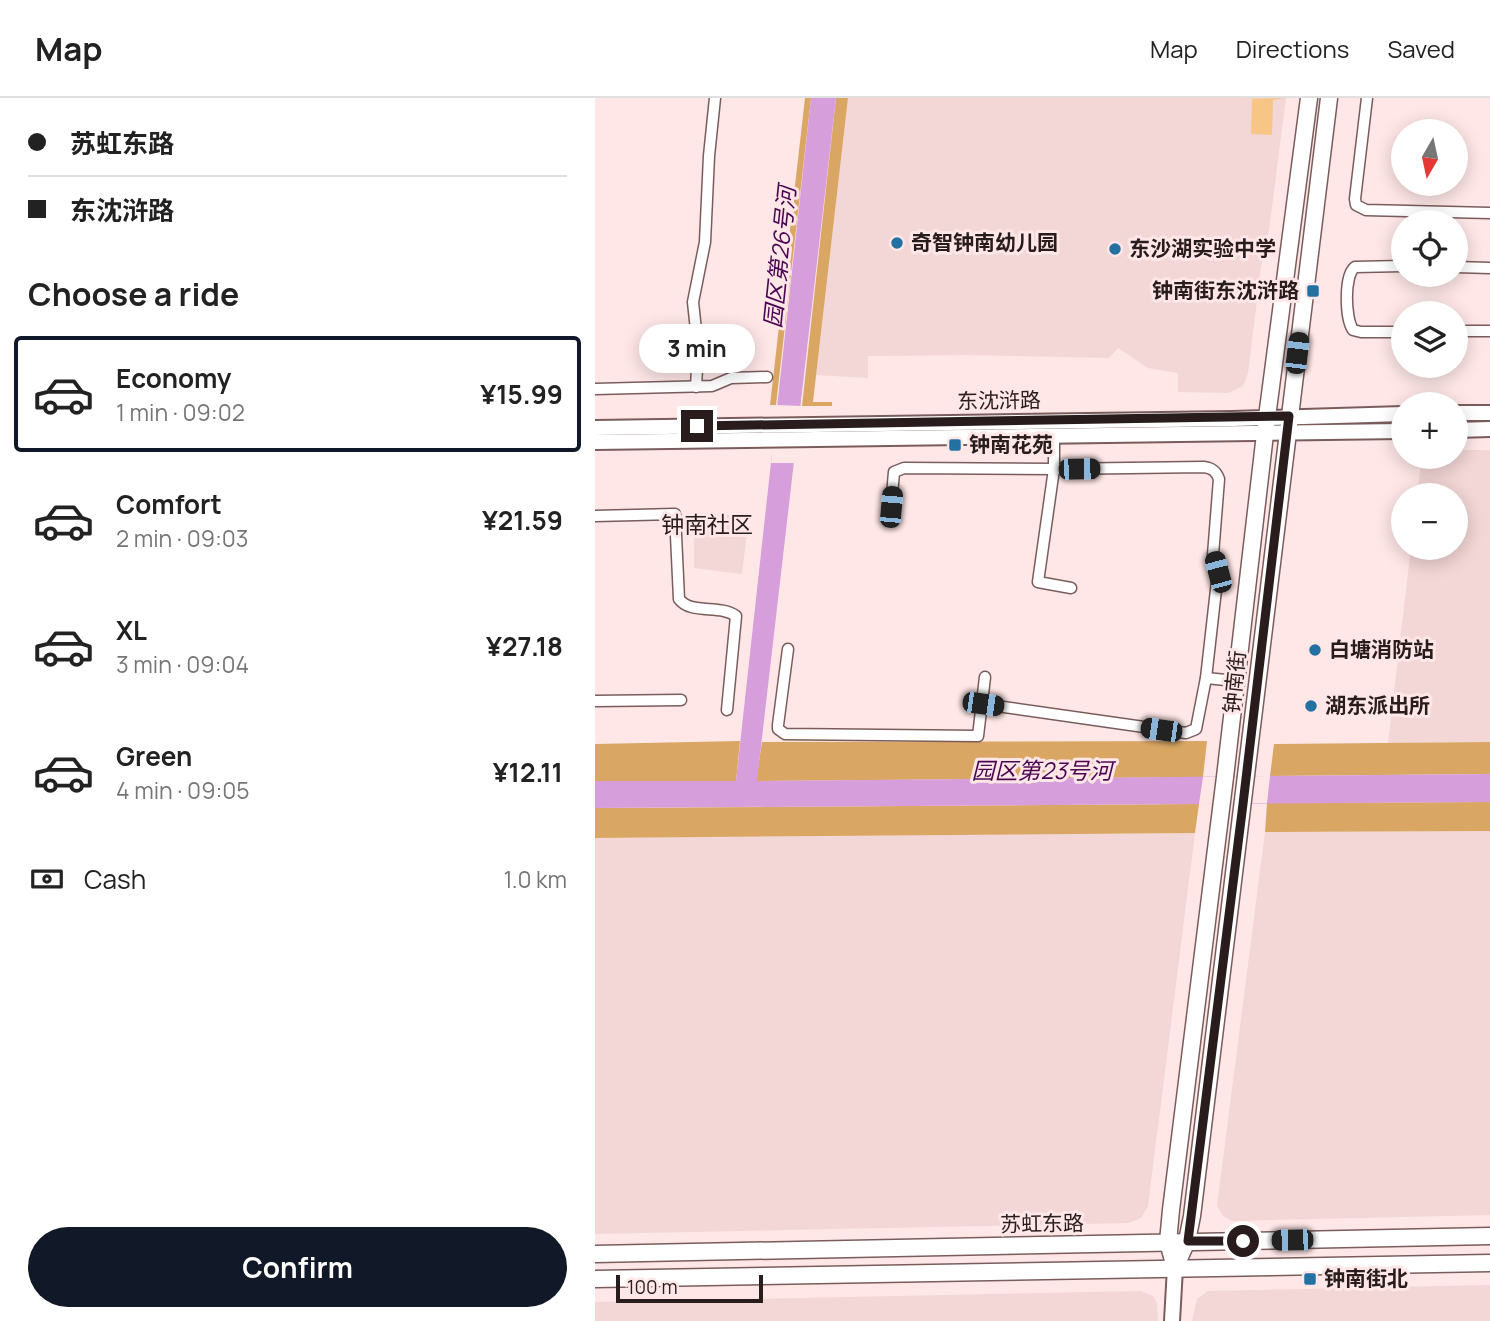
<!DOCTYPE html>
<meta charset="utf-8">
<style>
:root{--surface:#fff;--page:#f6f6f6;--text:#222;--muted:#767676;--line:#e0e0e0;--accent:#111827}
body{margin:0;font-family:Manrope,"Noto Sans SC",sans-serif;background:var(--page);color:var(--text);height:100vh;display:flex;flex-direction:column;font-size:26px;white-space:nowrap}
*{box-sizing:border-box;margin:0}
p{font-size:23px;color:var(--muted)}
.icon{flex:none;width:38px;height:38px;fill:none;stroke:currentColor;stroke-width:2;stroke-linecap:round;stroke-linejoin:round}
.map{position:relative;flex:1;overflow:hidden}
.side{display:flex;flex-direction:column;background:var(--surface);width:595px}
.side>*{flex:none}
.hud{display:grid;align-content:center;height:154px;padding:0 28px;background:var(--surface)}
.needle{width:46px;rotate:189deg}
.tools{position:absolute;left:796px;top:21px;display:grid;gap:14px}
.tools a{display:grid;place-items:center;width:77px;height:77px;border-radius:50%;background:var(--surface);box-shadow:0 4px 18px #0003;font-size:35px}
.scale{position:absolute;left:21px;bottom:18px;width:147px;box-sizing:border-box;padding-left:7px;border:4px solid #291c1c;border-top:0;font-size:19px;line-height:24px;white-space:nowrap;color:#291c1c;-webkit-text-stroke:5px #fee7e6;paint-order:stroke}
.end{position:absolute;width:32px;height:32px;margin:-16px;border:9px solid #291c1c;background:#fff;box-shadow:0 0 0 4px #fff}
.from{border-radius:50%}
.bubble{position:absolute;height:49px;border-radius:24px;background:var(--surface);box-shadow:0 4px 18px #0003;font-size:23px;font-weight:700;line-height:49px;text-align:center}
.car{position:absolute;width:21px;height:42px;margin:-21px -10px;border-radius:9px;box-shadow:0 0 5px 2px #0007;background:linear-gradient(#222 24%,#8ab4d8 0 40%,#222 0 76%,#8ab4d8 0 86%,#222 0)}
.hud b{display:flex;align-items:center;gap:24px;height:66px;font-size:26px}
.hud b+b{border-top:2px solid var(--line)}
.hud i{width:18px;height:18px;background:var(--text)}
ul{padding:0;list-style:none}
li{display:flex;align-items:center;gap:21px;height:116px;margin:0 14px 10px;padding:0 14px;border:4px solid transparent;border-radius:7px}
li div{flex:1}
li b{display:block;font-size:26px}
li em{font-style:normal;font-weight:700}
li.active{border-color:var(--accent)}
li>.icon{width:63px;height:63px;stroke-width:1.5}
h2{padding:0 28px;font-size:32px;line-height:84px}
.pay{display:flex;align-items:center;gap:18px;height:77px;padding:0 28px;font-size:26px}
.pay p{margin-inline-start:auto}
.primary-button{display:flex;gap:14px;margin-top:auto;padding:14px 28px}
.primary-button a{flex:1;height:80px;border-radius:42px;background:var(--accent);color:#fff;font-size:28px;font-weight:700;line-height:80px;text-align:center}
header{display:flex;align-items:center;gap:42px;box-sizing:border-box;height:98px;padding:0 35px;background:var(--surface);border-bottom:2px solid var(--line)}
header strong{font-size:33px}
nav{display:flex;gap:38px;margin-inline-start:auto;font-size:24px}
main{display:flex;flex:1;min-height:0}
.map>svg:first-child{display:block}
.built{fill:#f3d6d6}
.green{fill:#f7c586}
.forest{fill:#d9a664}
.water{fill:#d69eda}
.pier{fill:#fee7e6}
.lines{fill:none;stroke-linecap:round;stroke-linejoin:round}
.street-casing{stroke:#7b5c5c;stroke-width:13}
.secondary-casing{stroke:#7b5c5c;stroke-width:18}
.primary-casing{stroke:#7b5c5c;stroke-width:19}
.street{stroke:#fff;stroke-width:10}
.secondary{stroke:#fff;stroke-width:14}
.primary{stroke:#fff;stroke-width:16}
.route{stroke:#291c1c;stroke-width:9}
.poi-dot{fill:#2370a2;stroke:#fee7e6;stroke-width:2.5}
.labels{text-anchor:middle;stroke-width:6;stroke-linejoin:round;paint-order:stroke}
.poi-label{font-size:21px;font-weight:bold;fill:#291c1c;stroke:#fee7e6;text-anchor:start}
.street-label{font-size:21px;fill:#291c1c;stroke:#fee7e6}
.water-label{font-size:23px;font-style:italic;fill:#4a0451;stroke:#fee7e6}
.neighbourhood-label{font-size:23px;fill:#291c1c;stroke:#fee7e6}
</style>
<header>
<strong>Map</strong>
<nav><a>Map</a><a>Directions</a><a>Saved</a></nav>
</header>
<main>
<section class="side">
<div class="hud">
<b><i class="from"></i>苏虹东路</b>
<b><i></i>东沈浒路</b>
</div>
<h2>Choose a ride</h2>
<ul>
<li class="active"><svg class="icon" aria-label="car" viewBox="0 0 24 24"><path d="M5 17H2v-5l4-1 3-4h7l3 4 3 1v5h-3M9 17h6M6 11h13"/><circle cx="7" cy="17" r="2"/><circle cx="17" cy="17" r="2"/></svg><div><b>Economy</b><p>1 min · 09:02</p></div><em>¥15.99</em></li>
<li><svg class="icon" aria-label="car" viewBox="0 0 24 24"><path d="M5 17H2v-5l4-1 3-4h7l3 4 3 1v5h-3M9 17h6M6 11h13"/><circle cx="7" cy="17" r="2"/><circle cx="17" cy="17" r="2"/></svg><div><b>Comfort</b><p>2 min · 09:03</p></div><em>¥21.59</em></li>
<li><svg class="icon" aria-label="car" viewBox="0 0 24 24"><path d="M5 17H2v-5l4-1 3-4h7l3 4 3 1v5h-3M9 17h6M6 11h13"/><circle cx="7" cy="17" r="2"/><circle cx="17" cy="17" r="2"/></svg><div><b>XL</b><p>3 min · 09:04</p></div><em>¥27.18</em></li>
<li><svg class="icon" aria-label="car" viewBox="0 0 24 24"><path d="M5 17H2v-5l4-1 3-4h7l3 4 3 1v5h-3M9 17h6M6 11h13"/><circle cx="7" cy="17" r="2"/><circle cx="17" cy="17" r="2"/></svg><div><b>Green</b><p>4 min · 09:05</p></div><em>¥12.11</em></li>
</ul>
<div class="pay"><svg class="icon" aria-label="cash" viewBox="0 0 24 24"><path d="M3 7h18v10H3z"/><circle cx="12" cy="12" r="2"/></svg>Cash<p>1.0 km</p></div>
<div class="primary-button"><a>Confirm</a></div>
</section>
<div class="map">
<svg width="895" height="1223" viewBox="0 0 895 1223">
<rect width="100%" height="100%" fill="#fee7e6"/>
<!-- built -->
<g class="built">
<path d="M253 0H691L674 132 666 169 653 275 648 288 633 295 583 294V275L553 270 523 250 514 260 371 257 273 258V280L221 277Z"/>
<path d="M861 352H895V644L793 645 816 450H861V397H822L827 359H861Z"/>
<path d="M99 417H154L147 476 99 470Z"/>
<path d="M895 733V1117L637 1123 628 1118 622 1108 670 734Z"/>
<path d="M600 735 553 1108 546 1120 533 1125 0 1136V740Z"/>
<path d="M895 1187V1223H597L602 1201 613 1193Z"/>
<path d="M546 1193 558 1198 562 1205 563 1223H0V1204Z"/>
</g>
<!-- green -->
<path class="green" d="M690 0 678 2 677 37 656 36 657 1H638Z"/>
<!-- forest -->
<g class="forest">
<path d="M210 0H216L181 307H175Z"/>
<path d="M241 0H253L218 304H237V308H207Z"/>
<path d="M145 643 141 684 0 683V646Z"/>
<path d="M612 643 608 679 161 683 167 644Z"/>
<path d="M895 644V676L675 678 679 646Z"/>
<path d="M895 704V733L670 734 672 705Z"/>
<path d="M604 706 600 735 0 740V710Z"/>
</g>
<!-- water -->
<path class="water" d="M216 0H241L162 683 895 676V704L0 710V683H141Z"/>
<!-- pier -->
<g class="pier">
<path d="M181 307 207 308 200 365H176Z"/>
<path d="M675 678 672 705 604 706 608 679Z"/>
</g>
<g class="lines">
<defs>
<g id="street">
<path d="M772 0 760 101 761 107 771 112 895 115"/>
<path d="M808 168 760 169C749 177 750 220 758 232L766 234H808"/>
<path d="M861 169 895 170"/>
<path d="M861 233H895"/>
<path d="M101 289 103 251 98 204 110 144 114 58 120 0"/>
<path d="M0 291 117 288 136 280 172 279"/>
<path d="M459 339V371L443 484 476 490"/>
<path d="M296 409 299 374 309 370 459 371 609 369C617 370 621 373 624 381L618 457 623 474 611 580 601 631 591 635 388 606"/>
<path d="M0 418 80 416 84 501C96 517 125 506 141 518L132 612"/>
<path d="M193 551 183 627V631L190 636 383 638 390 579"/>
<path d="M611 580 641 583"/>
<path d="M0 603 86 602"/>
</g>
<g id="secondary">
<path d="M861 315H895"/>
<path d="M0 330 638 321 808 316"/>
<path d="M861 332 895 331"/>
<path d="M0 344 808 333"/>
<path d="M577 1223 580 1170"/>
</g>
<g id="primary">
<path d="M0 1156 895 1138"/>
<path d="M580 1170 592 1143 597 1118 734 0"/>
<path d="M580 1170 573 1144 576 1112 630 679 672 319 714 0"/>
<path d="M0 1181 895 1165"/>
</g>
</defs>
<!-- street casing -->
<use href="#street" class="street-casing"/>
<!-- secondary casing -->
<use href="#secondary" class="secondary-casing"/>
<!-- primary casing -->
<use href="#primary" class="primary-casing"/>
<!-- street -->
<use href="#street" class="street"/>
<!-- secondary -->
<use href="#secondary" class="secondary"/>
<!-- primary -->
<use href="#primary" class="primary"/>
</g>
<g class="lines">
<!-- route -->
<path class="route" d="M102 328 694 318 648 706 593 1143H648"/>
</g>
<!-- markers -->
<g class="poi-dot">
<circle cx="302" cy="145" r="7"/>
<circle cx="520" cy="151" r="7"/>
<rect x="711" y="186" width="14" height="14" rx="3.5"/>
<rect x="353" y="340" width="14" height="14" rx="3.5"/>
<circle cx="720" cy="552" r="7"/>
<circle cx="716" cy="608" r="7"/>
<rect x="708" y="1174" width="14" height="14" rx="3.5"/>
</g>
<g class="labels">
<!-- poi labels -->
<g class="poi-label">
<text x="316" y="152">奇智钟南幼儿园</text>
<text x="534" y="158">东沙湖实验中学</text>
<text x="704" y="200" text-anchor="end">钟南街东沈浒路</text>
<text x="374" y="354">钟南花苑</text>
<text x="734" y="559">白塘消防站</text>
<text x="730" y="615">湖东派出所</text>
<text x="729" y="1188">钟南街北</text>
</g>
<!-- street labels -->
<g class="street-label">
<text transform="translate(404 303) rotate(-1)" y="7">东沈浒路</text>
<text transform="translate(640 584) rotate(-84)" y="7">钟南街</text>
<text transform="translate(447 1126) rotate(-1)" y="7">苏虹东路</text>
</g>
<!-- water labels -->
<g class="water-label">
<text transform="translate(185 159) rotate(-84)" y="8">园区第26号河</text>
<text x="447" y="681">园区第23号河</text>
</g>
<!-- neighbourhood labels -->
<g class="neighbourhood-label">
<text x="112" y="435">钟南社区</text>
</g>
</g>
</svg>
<div class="tools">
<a><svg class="needle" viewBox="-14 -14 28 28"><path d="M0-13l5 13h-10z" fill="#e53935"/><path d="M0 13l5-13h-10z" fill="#767676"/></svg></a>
<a><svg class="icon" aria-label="locate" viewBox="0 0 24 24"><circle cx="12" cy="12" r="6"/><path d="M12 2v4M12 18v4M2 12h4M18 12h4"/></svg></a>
<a><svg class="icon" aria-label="layers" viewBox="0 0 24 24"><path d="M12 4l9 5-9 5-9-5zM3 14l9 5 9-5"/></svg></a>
<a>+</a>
<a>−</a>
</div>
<div class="scale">100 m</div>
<i class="end from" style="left:648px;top:1143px"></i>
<i class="end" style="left:102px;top:328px"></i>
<div class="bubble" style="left:44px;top:226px;width:116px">3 min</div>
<i class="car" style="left:702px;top:255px;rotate:7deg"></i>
<i class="car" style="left:484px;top:371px;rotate:89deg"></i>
<i class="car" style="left:296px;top:409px;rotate:5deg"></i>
<i class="car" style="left:623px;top:474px;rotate:345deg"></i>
<i class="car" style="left:388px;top:606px;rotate:98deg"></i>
<i class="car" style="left:566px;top:632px;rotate:278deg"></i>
<i class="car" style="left:697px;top:1142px;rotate:269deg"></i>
</div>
</main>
